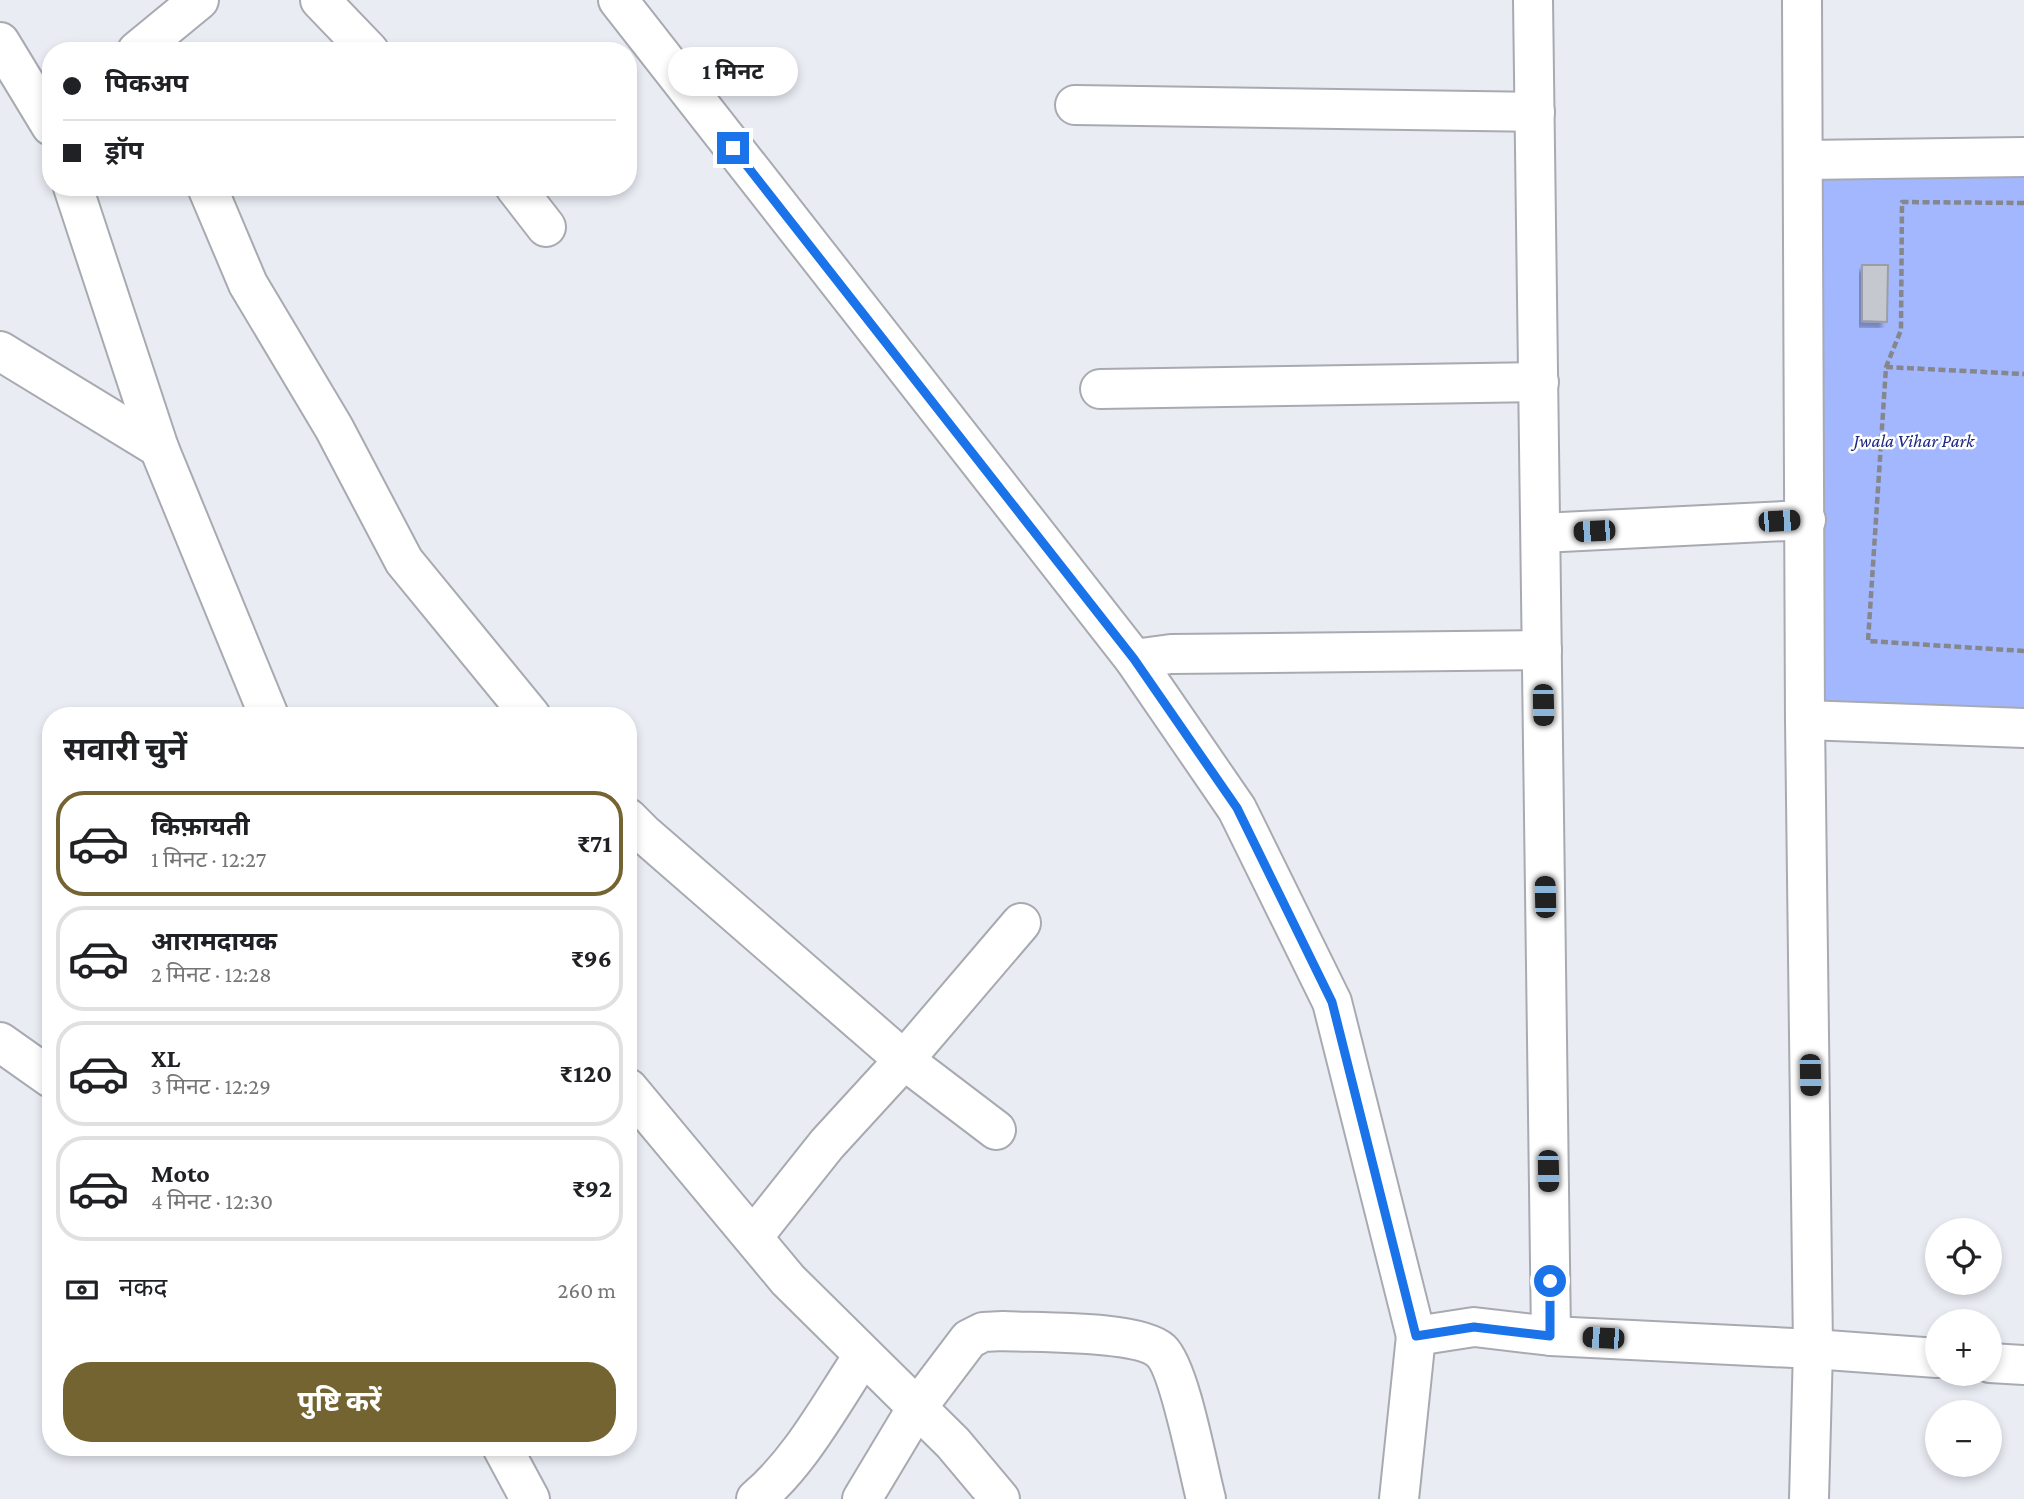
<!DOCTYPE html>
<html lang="hi">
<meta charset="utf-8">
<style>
:root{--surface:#fff;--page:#f2f2f2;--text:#202124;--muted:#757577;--line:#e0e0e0;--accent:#746431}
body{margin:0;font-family:"Crimson Pro","Noto Sans Devanagari",serif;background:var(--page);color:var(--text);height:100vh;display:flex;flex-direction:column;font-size:26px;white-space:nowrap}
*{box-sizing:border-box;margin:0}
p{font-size:23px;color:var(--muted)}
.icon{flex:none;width:38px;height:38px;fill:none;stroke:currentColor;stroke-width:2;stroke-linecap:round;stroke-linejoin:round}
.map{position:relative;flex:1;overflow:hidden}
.panel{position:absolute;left:42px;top:707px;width:595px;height:749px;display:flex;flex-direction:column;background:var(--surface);border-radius:28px;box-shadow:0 4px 10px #0003}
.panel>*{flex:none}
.banner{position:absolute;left:42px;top:42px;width:595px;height:154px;border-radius:28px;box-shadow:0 4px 10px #0003;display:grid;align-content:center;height:154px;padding:0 21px;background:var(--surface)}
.controls{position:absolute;left:1925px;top:1218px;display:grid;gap:14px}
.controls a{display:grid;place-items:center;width:77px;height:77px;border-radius:50%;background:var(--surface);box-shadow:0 4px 10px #0003;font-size:35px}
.end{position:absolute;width:32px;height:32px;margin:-16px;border:9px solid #1a73e8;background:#fff;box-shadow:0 0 0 4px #fff}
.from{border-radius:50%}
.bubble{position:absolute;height:49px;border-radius:24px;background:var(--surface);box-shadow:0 4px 10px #0003;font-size:23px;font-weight:700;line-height:49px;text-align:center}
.car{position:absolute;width:21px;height:42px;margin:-21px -10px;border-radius:9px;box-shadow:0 0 5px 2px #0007;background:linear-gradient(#222 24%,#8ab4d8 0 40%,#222 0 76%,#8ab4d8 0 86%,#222 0)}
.banner b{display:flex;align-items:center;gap:24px;height:66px;font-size:26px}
.banner b+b{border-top:2px solid var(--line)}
.banner i{width:18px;height:18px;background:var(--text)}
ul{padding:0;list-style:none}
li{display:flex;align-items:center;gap:21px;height:105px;margin:0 14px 10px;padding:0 7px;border:4px solid var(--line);border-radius:28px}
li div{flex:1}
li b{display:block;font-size:26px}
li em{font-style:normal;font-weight:700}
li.current{border-color:var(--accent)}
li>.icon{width:63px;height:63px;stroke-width:1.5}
h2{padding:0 21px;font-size:32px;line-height:84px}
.pay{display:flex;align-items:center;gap:18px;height:77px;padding:0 21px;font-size:26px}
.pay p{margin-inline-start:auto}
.button{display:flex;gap:14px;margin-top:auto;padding:14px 21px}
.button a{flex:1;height:80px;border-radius:28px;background:var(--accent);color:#fff;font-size:28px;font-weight:700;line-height:80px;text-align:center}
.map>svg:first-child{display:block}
.green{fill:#a2b7fe}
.building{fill:#c6c8cf;stroke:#9b9ea5;stroke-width:2;filter:url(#shadow)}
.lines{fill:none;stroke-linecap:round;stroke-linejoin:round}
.minor-casing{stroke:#a7aab1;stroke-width:42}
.path{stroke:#85878c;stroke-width:4.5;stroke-dasharray:7 3.5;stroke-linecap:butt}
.minor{stroke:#fff;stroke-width:38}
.route{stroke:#1a73e8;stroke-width:9}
.labels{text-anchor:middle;stroke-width:5;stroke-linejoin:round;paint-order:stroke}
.park-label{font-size:19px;font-style:italic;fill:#1e2680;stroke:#fff}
</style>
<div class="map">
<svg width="2024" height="1499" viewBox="0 0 2024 1499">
<defs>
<filter id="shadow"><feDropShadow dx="-6" dy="6" stdDeviation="2" flood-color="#0004"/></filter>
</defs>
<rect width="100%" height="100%" fill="#eaecf4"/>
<!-- green -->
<path class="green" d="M2024 157V728L1805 720 1804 160Z"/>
<!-- building -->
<path class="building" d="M1862 265H1888L1887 322 1862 321Z"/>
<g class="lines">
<defs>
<g id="minor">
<path d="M320 0 369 51"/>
<path d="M618 0 1134 659 1237 809 1332 1002 1416 1336 1474 1327 1551 1336 1813 1349 1937 1358"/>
<path d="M1533 0 1551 1336"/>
<path d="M1802 0 1805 720 1813 1349 1809 1499"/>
<path d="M0 42 51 126"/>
<path d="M137 51 199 0"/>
<path d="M1075 105 1535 112"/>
<path d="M1804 160 2024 157"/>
<path d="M73 187 159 448"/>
<path d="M207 187 248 284 334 428 404 561 531 716"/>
<path d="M515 187 546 227"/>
<path d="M0 351 159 448 269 716"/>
<path d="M1100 389 1539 382"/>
<path d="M1541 533 1806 520"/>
<path d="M1134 659 1171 654 1542 650"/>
<path d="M1805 720 2024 728"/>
<path d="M628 818 643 833 904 1060 996 1130"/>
<path d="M0 1042 51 1078"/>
<path d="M628 1088 788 1280 953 1443 1000 1499"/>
<path d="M753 1237 827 1144 904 1060 1021 923"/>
<path d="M1990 1363 2024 1365"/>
<path d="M502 1447 530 1499"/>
<path d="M756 1499C801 1461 830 1405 863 1356"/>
<path d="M862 1499 916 1409 969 1339 983 1332 1003 1331C1037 1333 1138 1330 1161 1351 1180 1369 1198 1469 1206 1499"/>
<path d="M1399 1499 1416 1336"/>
</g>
</defs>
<!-- minor casing -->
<use href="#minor" class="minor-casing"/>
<!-- path -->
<g class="path">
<path d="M2024 203 1902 202 1901 330 1886 367 1868 641 2024 651"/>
<path d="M1886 367 2024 374"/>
</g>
<!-- minor -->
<use href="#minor" class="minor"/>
</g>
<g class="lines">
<!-- route -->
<path class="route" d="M733 148 1134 659 1237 808 1332 1002 1416 1336 1474 1327 1550 1336V1281"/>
</g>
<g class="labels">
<!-- park labels -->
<g class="park-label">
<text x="1914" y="447">Jwala Vihar Park</text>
</g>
</g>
</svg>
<div class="controls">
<a><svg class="icon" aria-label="locate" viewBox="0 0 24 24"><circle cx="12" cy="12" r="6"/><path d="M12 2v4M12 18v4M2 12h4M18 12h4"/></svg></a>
<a>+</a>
<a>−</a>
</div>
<i class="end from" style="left:1550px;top:1281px"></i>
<i class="end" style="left:733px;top:148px"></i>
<div class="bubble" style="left:668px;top:47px;width:130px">1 मिनट</div>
<i class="car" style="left:1779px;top:521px;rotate:87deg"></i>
<i class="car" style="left:1594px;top:531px;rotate:267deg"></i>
<i class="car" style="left:1543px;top:705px;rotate:179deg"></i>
<i class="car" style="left:1545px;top:897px;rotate:359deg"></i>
<i class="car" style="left:1810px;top:1075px;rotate:179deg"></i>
<i class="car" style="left:1548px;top:1171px;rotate:179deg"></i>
<i class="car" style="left:1603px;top:1338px;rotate:273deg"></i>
<div class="banner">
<b><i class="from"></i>पिकअप</b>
<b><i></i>ड्रॉप</b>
</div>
<section class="panel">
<h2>सवारी चुनें</h2>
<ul>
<li class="current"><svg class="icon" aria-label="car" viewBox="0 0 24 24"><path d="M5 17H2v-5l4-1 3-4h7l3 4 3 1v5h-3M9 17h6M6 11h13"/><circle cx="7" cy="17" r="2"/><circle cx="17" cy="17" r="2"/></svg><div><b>किफ़ायती</b><p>1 मिनट · 12:27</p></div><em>₹71</em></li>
<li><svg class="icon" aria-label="car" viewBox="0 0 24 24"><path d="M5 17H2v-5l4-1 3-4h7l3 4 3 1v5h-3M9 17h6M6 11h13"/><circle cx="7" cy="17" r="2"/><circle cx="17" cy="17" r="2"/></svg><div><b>आरामदायक</b><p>2 मिनट · 12:28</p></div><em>₹96</em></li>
<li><svg class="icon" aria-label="car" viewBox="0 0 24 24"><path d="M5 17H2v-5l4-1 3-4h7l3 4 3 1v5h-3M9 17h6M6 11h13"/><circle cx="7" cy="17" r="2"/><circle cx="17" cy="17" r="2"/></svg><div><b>XL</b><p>3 मिनट · 12:29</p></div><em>₹120</em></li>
<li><svg class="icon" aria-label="car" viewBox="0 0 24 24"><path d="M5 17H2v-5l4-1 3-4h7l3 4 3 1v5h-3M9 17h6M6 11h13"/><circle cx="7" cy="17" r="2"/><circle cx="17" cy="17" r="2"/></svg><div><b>Moto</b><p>4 मिनट · 12:30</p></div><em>₹92</em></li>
</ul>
<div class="pay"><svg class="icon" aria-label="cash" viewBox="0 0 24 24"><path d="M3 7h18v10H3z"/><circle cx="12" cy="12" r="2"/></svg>नकद<p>260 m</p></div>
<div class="button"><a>पुष्टि करें</a></div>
</section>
</div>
